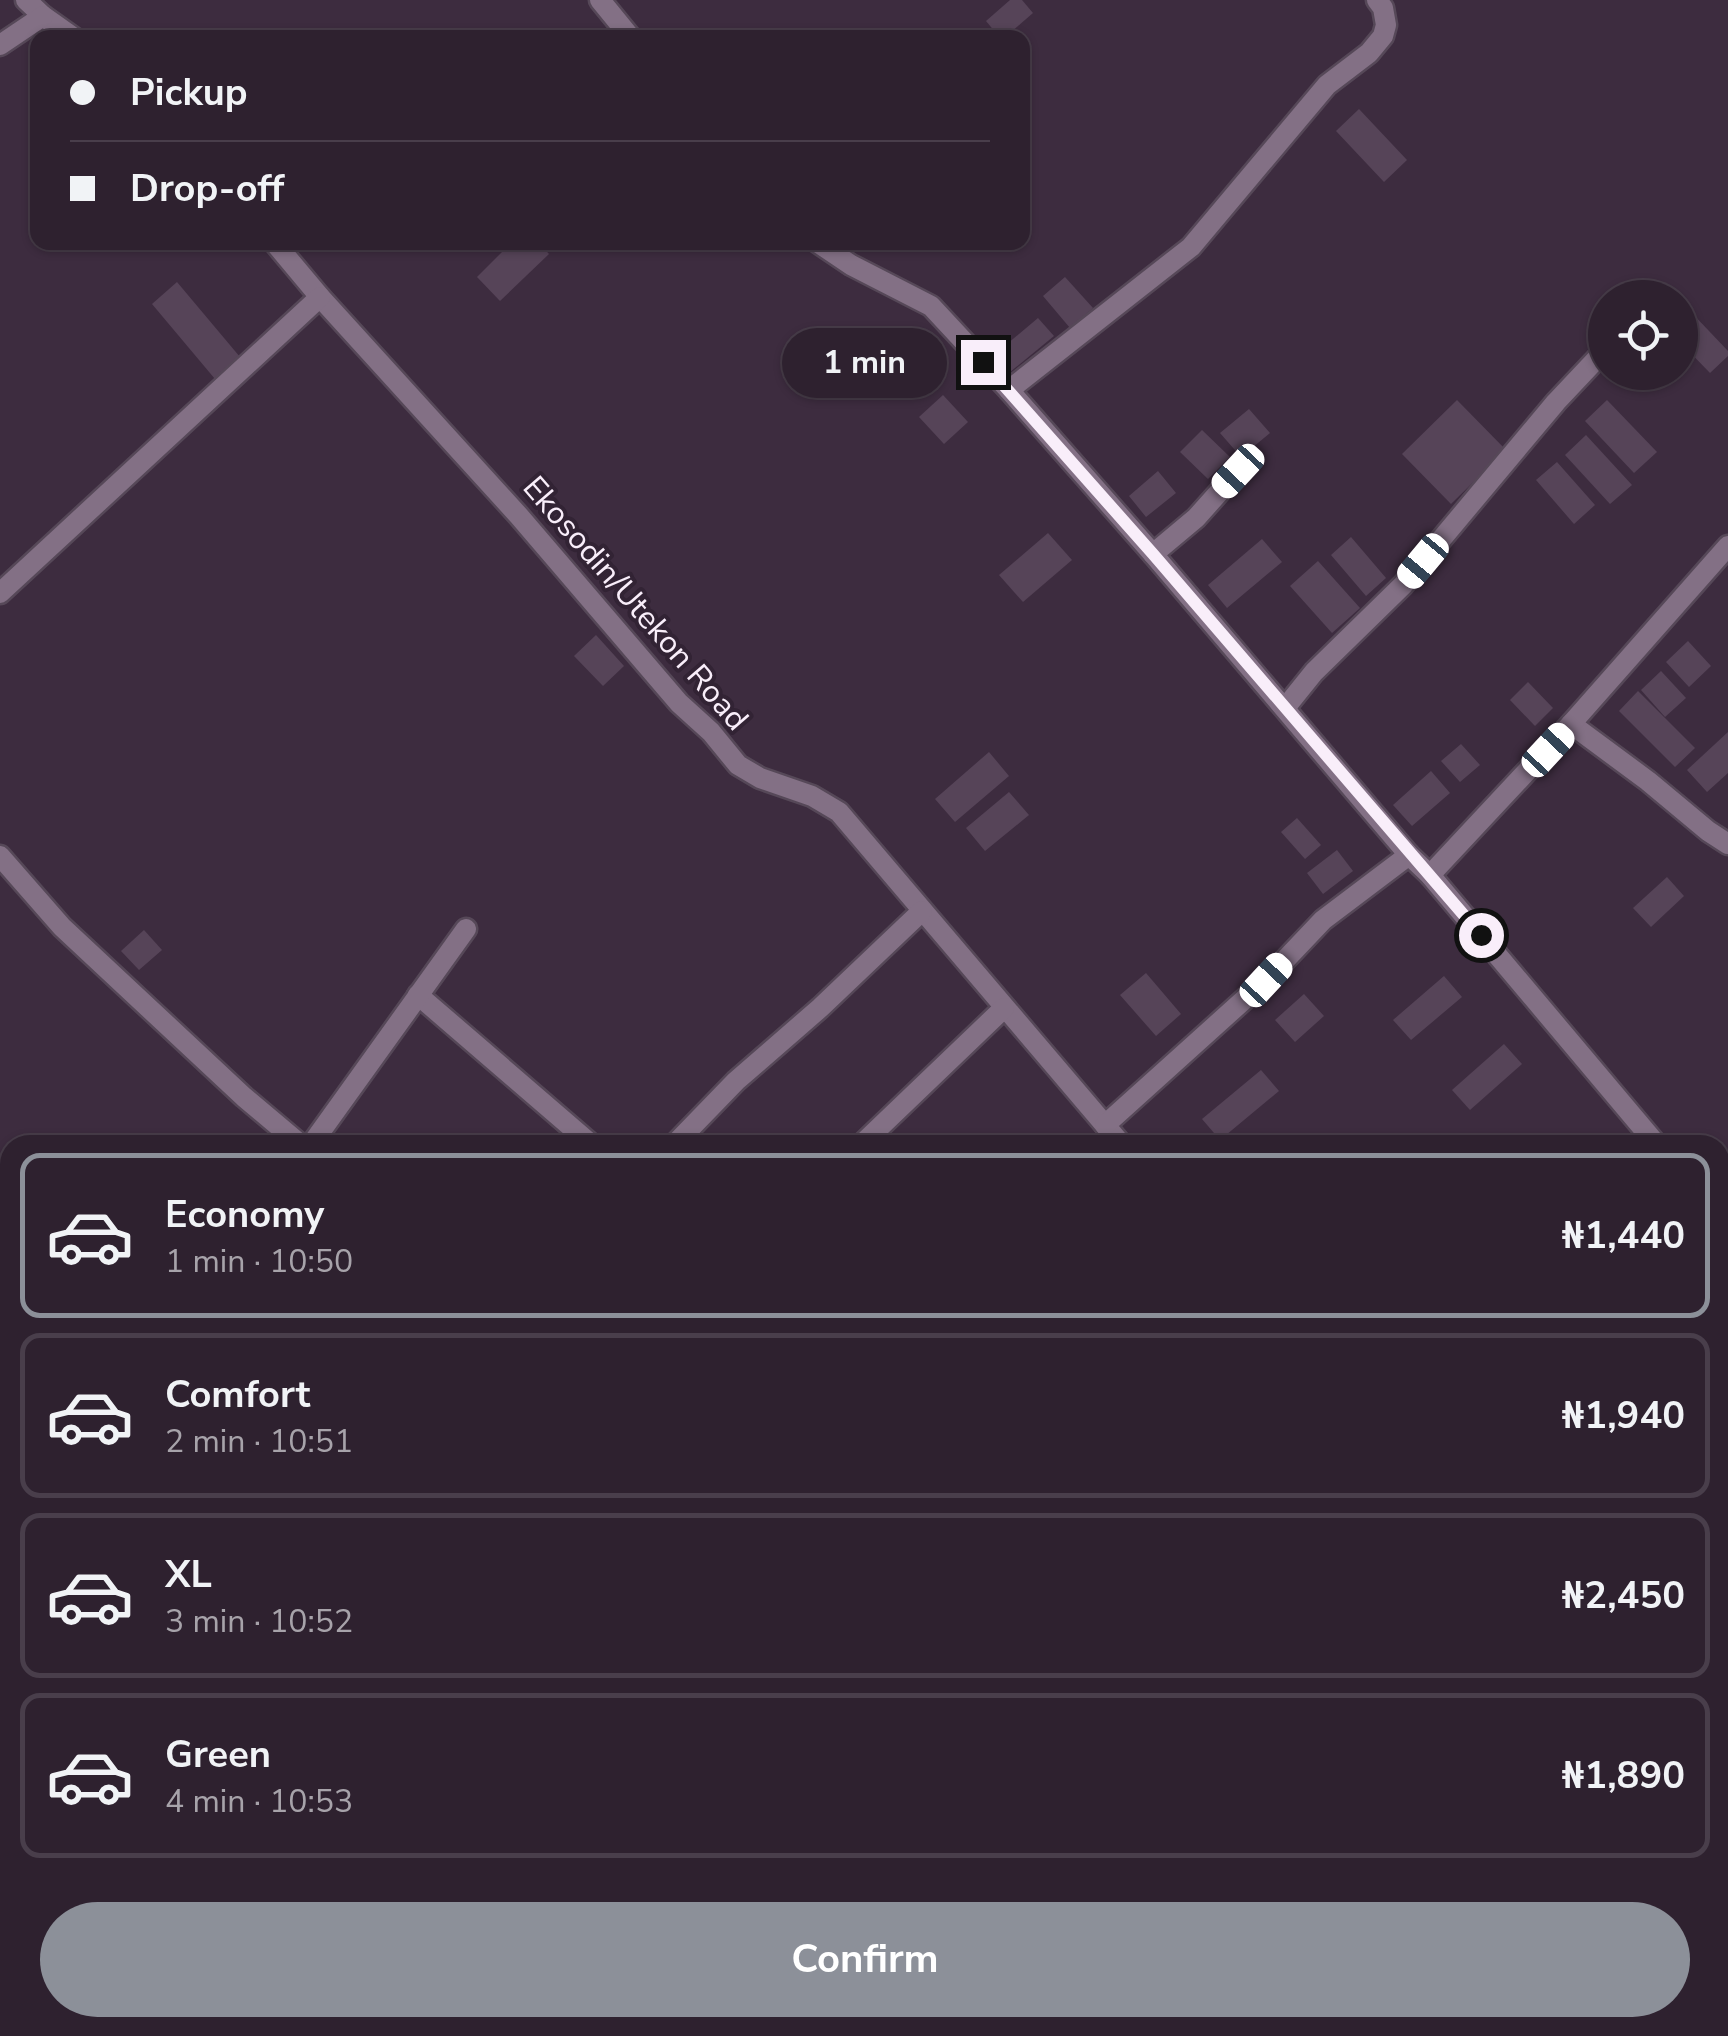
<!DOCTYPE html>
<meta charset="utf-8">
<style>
:root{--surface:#2e212f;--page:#362937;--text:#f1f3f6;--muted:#a7a3aa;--line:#493e4b;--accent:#8c9099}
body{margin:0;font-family:"Nunito Sans",sans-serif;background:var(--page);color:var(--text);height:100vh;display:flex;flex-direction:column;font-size:38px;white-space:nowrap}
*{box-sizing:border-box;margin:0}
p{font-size:32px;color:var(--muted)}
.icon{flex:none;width:55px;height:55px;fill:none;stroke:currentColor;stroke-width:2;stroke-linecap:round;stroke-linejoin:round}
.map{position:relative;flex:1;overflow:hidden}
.panel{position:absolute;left:0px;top:1135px;width:1730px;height:902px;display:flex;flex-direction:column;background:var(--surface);border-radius:30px 30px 0 0;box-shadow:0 2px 8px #0004,0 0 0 2px var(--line)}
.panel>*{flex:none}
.hud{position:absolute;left:30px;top:30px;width:1000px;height:220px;border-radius:20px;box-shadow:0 2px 8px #0004,0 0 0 2px var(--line);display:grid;align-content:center;height:220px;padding:0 40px;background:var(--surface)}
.tools{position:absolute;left:1588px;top:280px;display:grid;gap:20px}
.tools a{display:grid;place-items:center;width:110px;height:110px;border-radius:50%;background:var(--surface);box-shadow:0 2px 8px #0004,0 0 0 2px var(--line);font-size:50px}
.end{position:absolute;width:45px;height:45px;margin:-22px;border:12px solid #f9eefa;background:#111;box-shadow:0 0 0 5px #111}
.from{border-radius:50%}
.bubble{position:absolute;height:70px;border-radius:35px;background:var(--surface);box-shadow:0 2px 8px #0004,0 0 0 2px var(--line);font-size:32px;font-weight:700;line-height:70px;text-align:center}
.car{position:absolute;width:30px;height:60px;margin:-30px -15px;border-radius:12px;box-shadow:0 0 8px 2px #0007;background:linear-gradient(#fff 24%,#345 0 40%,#fff 0 76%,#345 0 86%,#fff 0)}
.hud b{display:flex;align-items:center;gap:35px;height:95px;font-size:38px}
.hud b+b{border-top:2px solid var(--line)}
.hud i{width:25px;height:25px;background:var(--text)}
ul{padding:18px 0 0;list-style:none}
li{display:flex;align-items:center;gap:30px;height:165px;margin:0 20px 15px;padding:0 20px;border:5px solid var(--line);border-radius:20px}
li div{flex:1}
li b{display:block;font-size:38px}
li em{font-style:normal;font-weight:700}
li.active{border-color:var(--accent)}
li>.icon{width:90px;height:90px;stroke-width:1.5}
.primary-button{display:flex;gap:20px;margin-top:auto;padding:20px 40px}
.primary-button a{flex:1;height:115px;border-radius:60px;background:var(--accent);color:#fff;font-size:40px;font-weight:700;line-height:115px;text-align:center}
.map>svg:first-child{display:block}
.building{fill:#564458}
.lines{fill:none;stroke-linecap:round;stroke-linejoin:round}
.street-casing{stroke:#564858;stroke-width:25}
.street{stroke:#837085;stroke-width:20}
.route{stroke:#f9eefa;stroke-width:12}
.labels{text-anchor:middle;stroke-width:8;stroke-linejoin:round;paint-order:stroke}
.street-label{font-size:32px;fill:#f9eefa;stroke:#322334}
</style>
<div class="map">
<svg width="1728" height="2036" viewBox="0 0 1728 2036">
<rect width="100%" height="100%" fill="#3d2c3f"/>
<!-- building -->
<g class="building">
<path d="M1010 0H1022L1033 13 1004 38H1000L986 21Z"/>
<path d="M1359 109 1407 160 1384 182 1336 131Z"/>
<path d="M512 242H538L549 254 500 301 477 277Z"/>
<path d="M1065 277 1093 308 1070 328 1043 296Z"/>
<path d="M177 282 240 357 215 379 152 304Z"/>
<path d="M1690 311 1728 351V356L1710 373 1680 342V320Z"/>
<path d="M1038 318 1054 336 1004 377 989 359Z"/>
<path d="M943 395 968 422 944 444 919 417Z"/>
<path d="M1457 400 1506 450 1451 504 1402 454Z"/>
<path d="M1607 400 1657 452 1634 473 1585 421Z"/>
<path d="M1249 409 1270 433 1241 457 1220 433Z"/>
<path d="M1202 430 1230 457 1208 479 1180 452Z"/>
<path d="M1586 435 1632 485 1610 504 1565 455Z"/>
<path d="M1557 462 1595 505 1574 524 1536 480Z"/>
<path d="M1158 471 1176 493 1146 517 1129 496Z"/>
<path d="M1048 533 1072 560 1023 602 999 575Z"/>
<path d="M1351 537 1386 578 1366 596 1331 555Z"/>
<path d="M1262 539 1282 562 1227 608 1208 585Z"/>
<path d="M1318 561 1360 608 1332 633 1290 586Z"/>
<path d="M596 635 624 666 603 686 574 656Z"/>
<path d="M1688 641 1711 666 1689 687 1666 662Z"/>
<path d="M1661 671 1686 698 1665 717 1641 690Z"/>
<path d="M1528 682 1553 708 1535 726 1510 700Z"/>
<path d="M1638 691 1695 748 1675 767 1619 711Z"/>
<path d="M1728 732V773L1707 792 1687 770Z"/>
<path d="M1461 744 1480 765 1460 782 1441 761Z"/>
<path d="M989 752 1009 776 955 822 935 799Z"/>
<path d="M1431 771 1450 793 1412 826 1393 805Z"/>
<path d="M1009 792 1029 815 985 851 966 828Z"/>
<path d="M1297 818 1321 845 1305 859 1281 832Z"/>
<path d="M1337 850 1353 871 1323 894 1307 873Z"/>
<path d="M1667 877 1684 896 1651 927 1633 908Z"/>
<path d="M144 930 162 950 139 970 121 951Z"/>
<path d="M1146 973 1181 1014 1156 1036 1120 995Z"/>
<path d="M1444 976 1462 997 1411 1040 1393 1020Z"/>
<path d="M1304 994 1324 1016 1295 1042 1275 1020Z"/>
<path d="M1504 1044 1522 1064 1470 1110 1452 1090Z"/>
<path d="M1261 1070 1279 1091 1220 1140 1202 1119Z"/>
<path d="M0 1344 10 1354V1420L7 1423 0 1416Z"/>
<path d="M1728 1432V1483L1720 1473V1439Z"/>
<path d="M1725 1665 1728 1669V1716L1720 1706V1669Z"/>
<path d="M379 2028H425L418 2036H390Z"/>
<path d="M1001 2028H1024L1031 2036H992Z"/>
<path d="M1368 2028H1423L1413 2036H1357Z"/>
<path d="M1575 2028H1590L1597 2036H1565Z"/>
</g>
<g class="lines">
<defs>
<g id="street">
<path d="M26 0 43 16 74 38"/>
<path d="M600 0 631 38"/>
<path d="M0 45 43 16"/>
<path d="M274 242 320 297 519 516 679 703 711 732 738 765 760 778 812 796 839 812 1122 1145"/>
<path d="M817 242 851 265 931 306 1009 390 1153 554 1409 855 1430 875 1657 1145"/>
<path d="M1009 390 1191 247 1327 85 1369 53 1383 36 1386 25 1383 8 1377 0"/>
<path d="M1153 554 1196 518 1238 471"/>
<path d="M0 593 320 297"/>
<path d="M1285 708 1314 672 1403 585 1556 402 1605 350"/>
<path d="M1571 724 1648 781 1708 831 1728 844"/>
<path d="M0 856 62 927 244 1097 301 1145"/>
<path d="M1430 875 1571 724 1728 546"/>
<path d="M418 995 592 1145"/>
<path d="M1105 1125 1267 979 1323 920 1409 855"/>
<path d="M311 1145 466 929"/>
<path d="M674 1145 736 1081 820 1008 922 911"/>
<path d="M861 1145 1004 1008"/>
<path d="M1720 1217 1728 1226"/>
<path d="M0 1450 10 1441"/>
<path d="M1720 1780 1728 1774"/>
<path d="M1720 1921 1728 1932"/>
<path d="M1464 2028 1471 2036"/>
<path d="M595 2036 597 2028"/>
<path d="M934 2036 940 2028"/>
<path d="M1203 2036 1228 2028"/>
</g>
</defs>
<!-- street casing -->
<use href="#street" class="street-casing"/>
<!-- street -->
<use href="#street" class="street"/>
</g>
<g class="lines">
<!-- route -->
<path class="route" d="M983 362 1153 554 1481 935"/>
</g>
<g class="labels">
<!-- street labels -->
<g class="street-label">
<text transform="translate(636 603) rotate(49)" y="11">Ekosodin/Utekon Road</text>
</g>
</g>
</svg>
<div class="tools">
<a><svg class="icon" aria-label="locate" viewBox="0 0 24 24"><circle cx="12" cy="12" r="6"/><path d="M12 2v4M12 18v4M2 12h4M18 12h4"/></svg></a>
</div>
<i class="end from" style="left:1481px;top:935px"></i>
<i class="end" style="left:983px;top:362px"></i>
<div class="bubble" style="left:782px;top:328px;width:165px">1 min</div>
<i class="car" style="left:1238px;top:471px;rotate:223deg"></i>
<i class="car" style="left:1423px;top:561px;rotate:220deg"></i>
<i class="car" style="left:1548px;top:750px;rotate:43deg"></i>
<i class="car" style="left:1266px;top:980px;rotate:43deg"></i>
<div class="hud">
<b><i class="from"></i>Pickup</b>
<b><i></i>Drop-off</b>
</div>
<section class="panel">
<ul>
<li class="active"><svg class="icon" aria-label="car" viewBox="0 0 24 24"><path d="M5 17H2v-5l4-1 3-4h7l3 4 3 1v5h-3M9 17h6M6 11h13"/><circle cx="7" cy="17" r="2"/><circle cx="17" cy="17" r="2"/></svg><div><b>Economy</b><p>1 min · 10:50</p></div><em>₦1,440</em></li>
<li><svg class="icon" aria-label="car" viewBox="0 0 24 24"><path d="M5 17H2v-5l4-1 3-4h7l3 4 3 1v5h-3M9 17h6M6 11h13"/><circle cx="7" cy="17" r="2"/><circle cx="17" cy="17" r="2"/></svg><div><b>Comfort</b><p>2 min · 10:51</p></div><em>₦1,940</em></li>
<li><svg class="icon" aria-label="car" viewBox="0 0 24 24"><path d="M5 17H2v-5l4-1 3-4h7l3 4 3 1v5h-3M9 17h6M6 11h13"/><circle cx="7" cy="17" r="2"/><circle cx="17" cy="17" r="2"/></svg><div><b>XL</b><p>3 min · 10:52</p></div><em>₦2,450</em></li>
<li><svg class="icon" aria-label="car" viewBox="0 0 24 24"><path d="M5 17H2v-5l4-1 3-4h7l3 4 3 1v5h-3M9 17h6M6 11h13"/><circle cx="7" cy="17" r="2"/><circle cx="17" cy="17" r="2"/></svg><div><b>Green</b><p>4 min · 10:53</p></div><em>₦1,890</em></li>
</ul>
<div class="primary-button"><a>Confirm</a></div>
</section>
</div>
